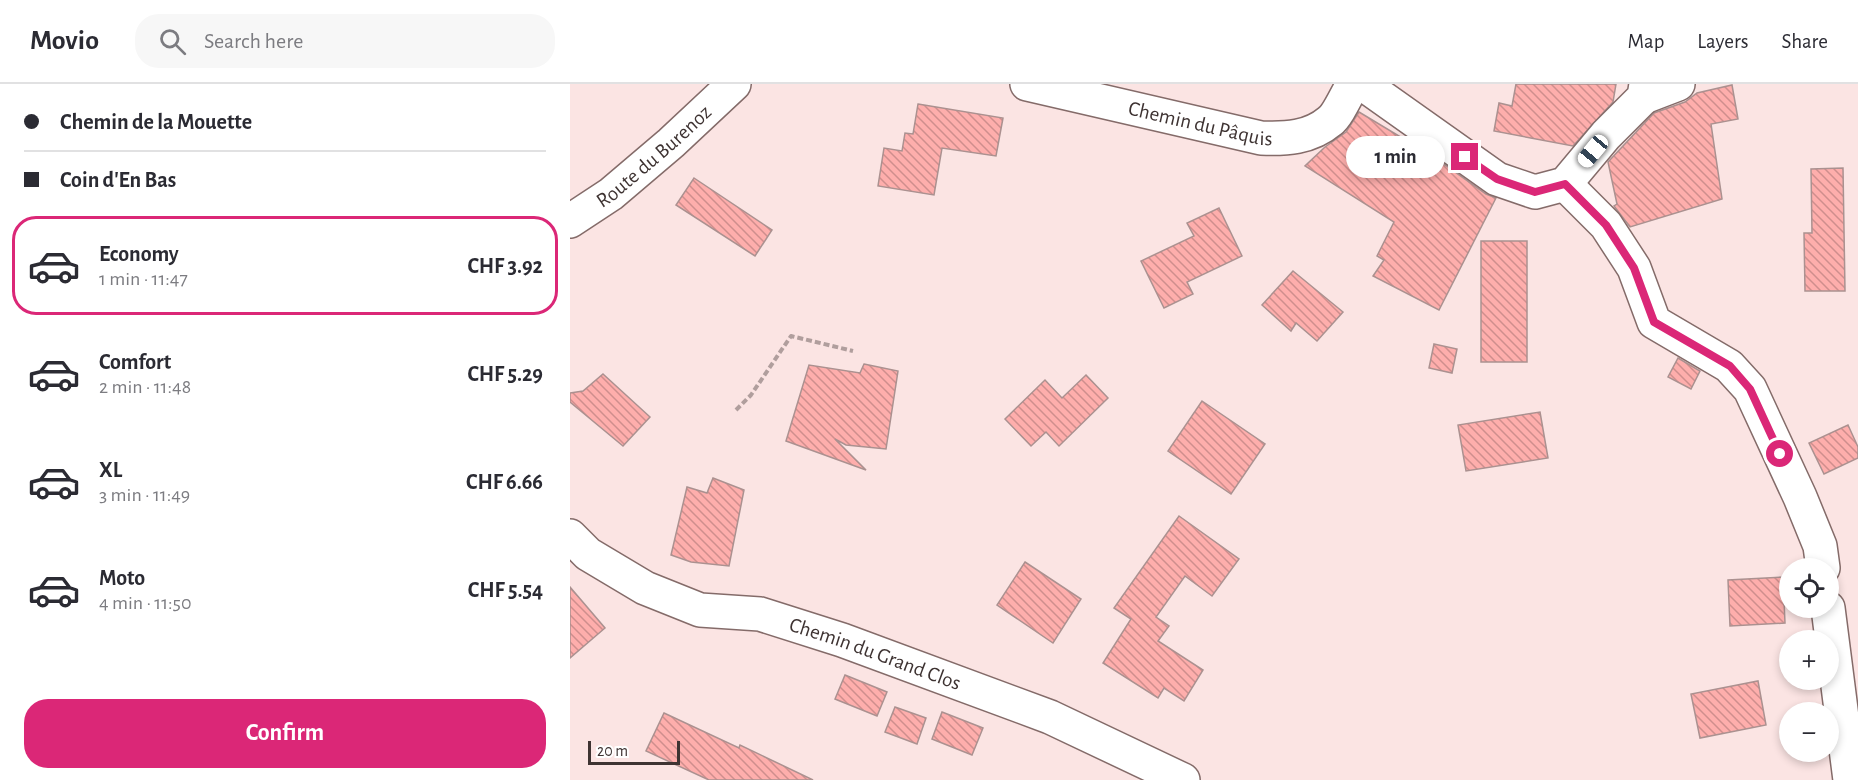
<!DOCTYPE html>
<meta charset="utf-8">
<style>
:root{--surface:#fff;--page:#f7f7f7;--text:#2b2b33;--muted:#7c7c81;--line:#e1e1e2;--accent:#db2777}
body{margin:0;font-family:"Alegreya Sans",sans-serif;background:var(--page);color:var(--text);height:100vh;display:flex;flex-direction:column;font-size:22px;white-space:nowrap}
*{box-sizing:border-box;margin:0}
p{font-size:20px;color:var(--muted)}
.icon{flex:none;width:33px;height:33px;fill:none;stroke:currentColor;stroke-width:2;stroke-linecap:round;stroke-linejoin:round}
.map{position:relative;flex:1;overflow:hidden}
.panel{display:flex;flex-direction:column;background:var(--surface);width:570px}
.panel>*{flex:none}
.guide{display:grid;align-content:center;height:132px;padding:0 24px;background:var(--surface)}
.buttons{position:absolute;left:1209px;top:474px;display:grid;gap:12px}
.buttons a{display:grid;place-items:center;width:60px;height:60px;border-radius:50%;background:var(--surface);box-shadow:0 3px 9px #0003;font-size:30px}
.scale{position:absolute;left:18px;bottom:15px;width:92px;box-sizing:border-box;padding-left:6px;border:3px solid #3e3332;border-top:0;font-size:16px;line-height:21px;white-space:nowrap;color:#3e3332;-webkit-text-stroke:4px #fff;paint-order:stroke}
.end{position:absolute;width:27px;height:27px;margin:-14px;border:8px solid #db2777;background:#fff;box-shadow:0 0 0 3px #fff}
.from{border-radius:50%}
.bubble{position:absolute;height:42px;border-radius:21px;background:var(--surface);box-shadow:0 3px 9px #0003;font-size:20px;font-weight:600;line-height:42px;text-align:center}
.car{position:absolute;width:18px;height:36px;margin:-18px -9px;border-radius:8px;box-shadow:0 0 4px 2px #0007;background:linear-gradient(#fff 24%,#345 0 40%,#fff 0 76%,#345 0 86%,#fff 0)}
.guide b{display:flex;align-items:center;gap:21px;height:57px;font-size:22px}
.guide b+b{border-top:2px solid var(--line)}
.guide i{width:15px;height:15px;background:var(--text)}
ul{padding:0;list-style:none}
li{display:flex;align-items:center;gap:18px;height:99px;margin:0 12px 9px;padding:0 12px;border:3px solid transparent;border-radius:24px}
li div{flex:1}
li b{display:block;font-size:22px}
li em{font-style:normal;font-weight:600}
li.selected{border-color:var(--accent)}
li>.icon{width:54px;height:54px;stroke-width:1.5}
.action{display:flex;gap:12px;margin-top:auto;padding:12px 24px}
.action a{flex:1;height:69px;border-radius:24px;background:var(--accent);color:#fff;font-size:24px;font-weight:600;line-height:69px;text-align:center}
header{display:flex;align-items:center;gap:36px;box-sizing:border-box;height:84px;padding:0 30px;background:var(--surface);border-bottom:2px solid var(--line)}
header strong{font-size:28px}
nav{display:flex;gap:33px;margin-inline-start:auto;font-size:21px}
.search{width:420px;height:54px;background:var(--page);display:flex;align-items:center;gap:15px;box-sizing:border-box;padding:0 21px;border-radius:24px;color:var(--muted);font-size:22px}
main{display:flex;flex:1;min-height:0}
.map>svg:first-child{display:block}
.building{fill:url(#building-back-hatch);stroke:#ab9190;stroke-width:1.5}
.lines{fill:none;stroke-linecap:round;stroke-linejoin:round}
.minor-casing{stroke:#846b69;stroke-width:36}
.path{stroke:#b09e9d;stroke-width:4;stroke-dasharray:6 3;stroke-linecap:butt}
.minor{stroke:#fff;stroke-width:33}
.route{stroke:#db2777;stroke-width:8}
.labels{text-anchor:middle;stroke-width:5;stroke-linejoin:round;paint-order:stroke}
.street-label{font-size:21px;fill:#3e3332;stroke:#fff}
</style>
<header>
<strong>Movio</strong>
<div class="search"><svg class="icon" aria-label="search" viewBox="0 0 24 24"><circle cx="10" cy="10" r="6"/><path d="M15 15l6 6"/></svg>Search here</div>
<nav><a>Map</a><a>Layers</a><a>Share</a></nav>
</header>
<main>
<section class="panel">
<div class="guide">
<b><i class="from"></i>Chemin de la Mouette</b>
<b><i></i>Coin d'En Bas</b>
</div>
<ul>
<li class="selected"><svg class="icon" aria-label="car" viewBox="0 0 24 24"><path d="M5 17H2v-5l4-1 3-4h7l3 4 3 1v5h-3M9 17h6M6 11h13"/><circle cx="7" cy="17" r="2"/><circle cx="17" cy="17" r="2"/></svg><div><b>Economy</b><p>1 min · 11:47</p></div><em>CHF 3.92</em></li>
<li><svg class="icon" aria-label="car" viewBox="0 0 24 24"><path d="M5 17H2v-5l4-1 3-4h7l3 4 3 1v5h-3M9 17h6M6 11h13"/><circle cx="7" cy="17" r="2"/><circle cx="17" cy="17" r="2"/></svg><div><b>Comfort</b><p>2 min · 11:48</p></div><em>CHF 5.29</em></li>
<li><svg class="icon" aria-label="car" viewBox="0 0 24 24"><path d="M5 17H2v-5l4-1 3-4h7l3 4 3 1v5h-3M9 17h6M6 11h13"/><circle cx="7" cy="17" r="2"/><circle cx="17" cy="17" r="2"/></svg><div><b>XL</b><p>3 min · 11:49</p></div><em>CHF 6.66</em></li>
<li><svg class="icon" aria-label="car" viewBox="0 0 24 24"><path d="M5 17H2v-5l4-1 3-4h7l3 4 3 1v5h-3M9 17h6M6 11h13"/><circle cx="7" cy="17" r="2"/><circle cx="17" cy="17" r="2"/></svg><div><b>Moto</b><p>4 min · 11:50</p></div><em>CHF 5.54</em></li>
</ul>
<div class="action"><a>Confirm</a></div>
</section>
<div class="map">
<svg width="1288" height="696" viewBox="0 0 1288 696">
<defs>
<pattern id="building-back-hatch" width="6" height="6" patternUnits="userSpaceOnUse" patternTransform="scale(1.5)"><rect width="6" height="6" fill="#feaeac"/><path d="M-1 5l2 2M0 0l6 6M5-1l2 2" fill="none" stroke="#cf8e8d"/></pattern>
</defs>
<rect width="100%" height="100%" fill="#fbe4e3"/>
<!-- building -->
<g class="building">
<path d="M946 0H1046L1043 18 1003 62 924 47 929 19 942 22Z"/>
<path d="M1162 1 1168 35 1141 40 1152 115 1060 143 1044 122 1047 120 1038 78 1084 29 1115 18 1127 9Z"/>
<path d="M348 20 433 34 426 72 372 64 364 111 308 102 314 64 332 67 335 49 343 50Z"/>
<path d="M789 28 839 58 837 62 875 81 916 110 926 114 869 226 803 192 814 176 807 172 824 138 735 82 755 63 776 48Z"/>
<path d="M1273 84 1275 207H1235L1234 149H1242L1241 85Z"/>
<path d="M124 94 202 146 185 172 106 121Z"/>
<path d="M649 124 672 172 617 198 623 210 594 224 571 177 624 152 617 139Z"/>
<rect x="911" y="157" width="46" height="121"/>
<path d="M723 187 773 228 747 257 726 239 721 247 692 221Z"/>
<path d="M864 260 887 265 882 289 859 284Z"/>
<path d="M1108 274 1130 287 1121 305 1098 293Z"/>
<path d="M294 280 328 287 316 365 276 361 265 355 296 386 216 357 239 281 290 289Z"/>
<path d="M33 290 80 333 53 362 0 318V309L13 307Z"/>
<path d="M516 291 538 314 489 362 476 348 461 362 435 335 475 296 492 314Z"/>
<path d="M632 317 695 360 661 410 598 367Z"/>
<path d="M970 328 978 374 896 387 888 341Z"/>
<path d="M1278 341 1288 363V374L1254 390 1239 359Z"/>
<path d="M143 394 174 406 159 482 121 478 101 471 117 403 137 409Z"/>
<path d="M609 432 669 475 642 512 615 492 586 533 599 542 588 557 633 586 614 617 594 604 588 614 533 579 561 535 544 524Z"/>
<path d="M455 478 511 515 483 559 427 521Z"/>
<path d="M1213 493 1215 539 1160 542 1158 496Z"/>
<path d="M0 503 35 544 0 574Z"/>
<path d="M275 591 317 608 307 632 265 615Z"/>
<path d="M1188 597 1196 641 1130 654 1121 610Z"/>
<path d="M325 623 356 634 347 660 315 648Z"/>
<path d="M372 628 413 644 402 671 362 655Z"/>
<path d="M94 629 169 664 170 661 243 696H139L76 667Z"/>
</g>
<g class="lines">
<defs>
<g id="minor">
<path id="s1" d="M457 0 691 54C716 55 740 54 760 37 768 31 777 10 783 0"/>
<path d="M793 0 927 95 965 108 995 100 1036 51 1074 13 1076 0"/>
<path d="M1074 13 1108 0"/>
<path d="M995 100 1036 141 1064 184 1084 238 1159 282 1180 305 1230 413 1250 462 1253 484"/>
<path id="s2" d="M0 137 41 110 101 59 164 0"/>
<path id="s3" d="M0 452 18 470 75 504 130 526 190 530 272 556 480 633 613 696"/>
<path d="M1258 524 1280 696"/>
</g>
</defs>
<!-- minor casing -->
<use href="#minor" class="minor-casing"/>
<!-- path -->
<path class="path" d="M166 326 181 311 221 252 283 267"/>
<!-- minor -->
<use href="#minor" class="minor"/>
</g>
<g class="lines">
<!-- route -->
<path class="route" d="M895 73 927 95 965 108 995 100 1036 141 1064 184 1084 238 1160 282 1180 305 1210 370"/>
</g>
<g class="labels">
<!-- street labels -->
<g class="street-label">
<text dy="7" stroke="none"><textPath href="#s1" startOffset="178">Chemin du Pâquis</textPath></text>
<text dy="7" stroke="none"><textPath href="#s2" startOffset="106">Route du Burenoz</textPath></text>
<text dy="7" stroke="none"><textPath href="#s3" startOffset="333">Chemin du Grand Clos</textPath></text>
</g>
</g>
</svg>
<div class="buttons">
<a><svg class="icon" aria-label="locate" viewBox="0 0 24 24"><circle cx="12" cy="12" r="6"/><path d="M12 2v4M12 18v4M2 12h4M18 12h4"/></svg></a>
<a>+</a>
<a>−</a>
</div>
<div class="scale">20 m</div>
<i class="end from" style="left:1210px;top:370px"></i>
<i class="end" style="left:895px;top:73px"></i>
<div class="bubble" style="left:776px;top:52px;width:99px">1 min</div>
<i class="car" style="left:1023px;top:67px;rotate:220deg"></i>
</div>
</main>
